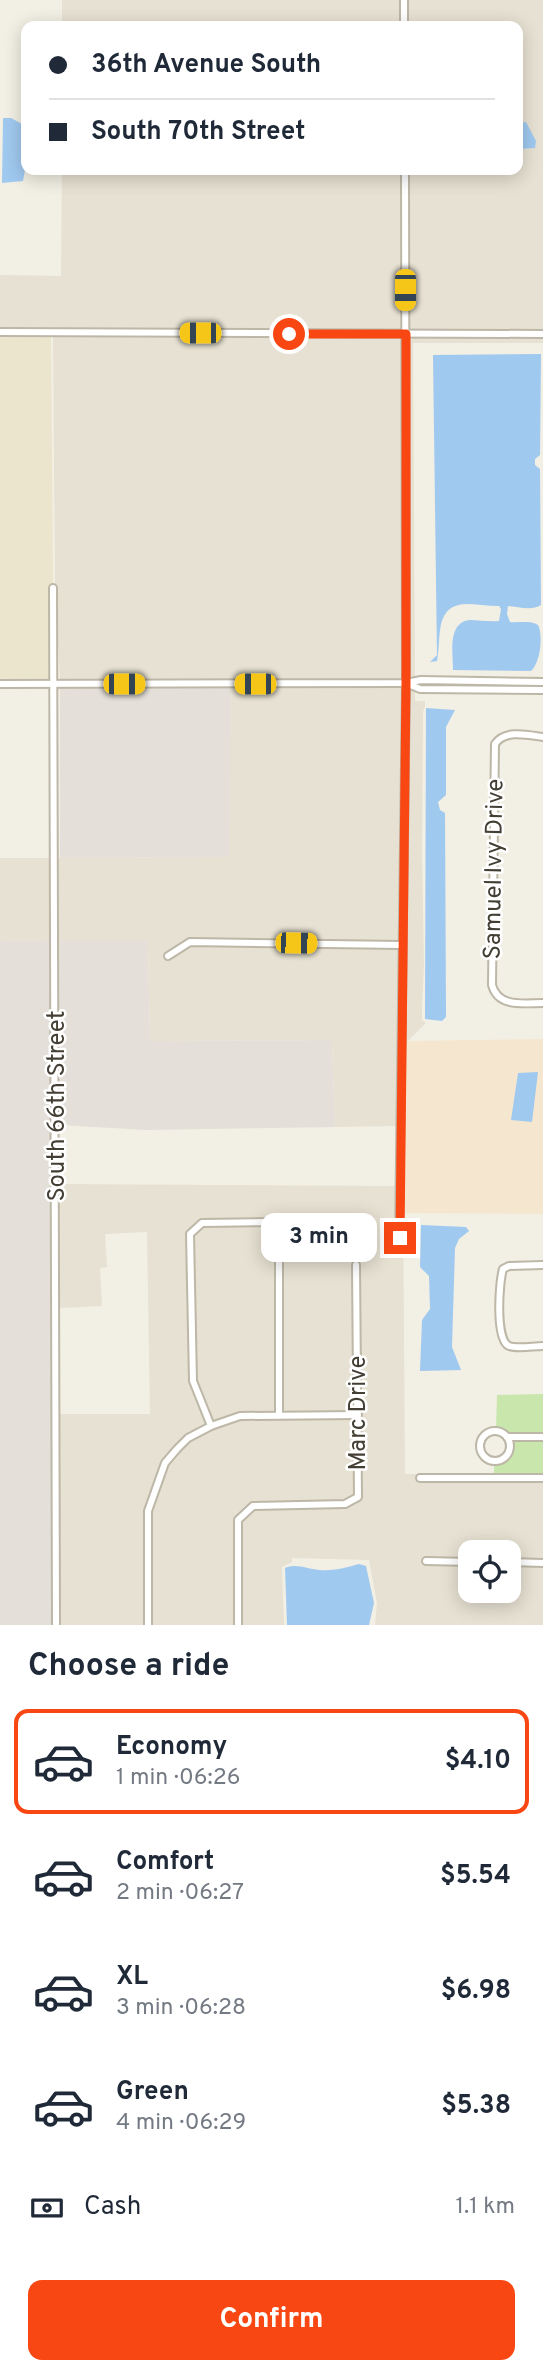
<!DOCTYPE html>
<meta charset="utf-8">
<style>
:root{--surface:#fff;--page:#f2f2f3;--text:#1f2937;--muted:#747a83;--line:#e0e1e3;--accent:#f94714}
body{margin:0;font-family:Overpass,sans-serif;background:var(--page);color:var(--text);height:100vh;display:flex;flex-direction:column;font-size:26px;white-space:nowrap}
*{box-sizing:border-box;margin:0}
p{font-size:23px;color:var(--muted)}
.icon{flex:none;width:38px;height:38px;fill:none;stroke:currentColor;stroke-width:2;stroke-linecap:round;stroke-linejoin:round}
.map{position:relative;height:1625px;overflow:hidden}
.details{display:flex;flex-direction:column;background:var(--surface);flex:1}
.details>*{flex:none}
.hud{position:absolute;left:21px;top:21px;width:502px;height:154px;border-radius:14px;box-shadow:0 4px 18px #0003;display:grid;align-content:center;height:154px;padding:0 28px;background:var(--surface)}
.tools{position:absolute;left:458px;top:1540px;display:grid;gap:14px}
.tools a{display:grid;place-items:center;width:63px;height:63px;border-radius:14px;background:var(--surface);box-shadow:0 4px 18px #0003;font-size:35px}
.end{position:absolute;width:32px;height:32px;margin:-16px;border:9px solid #f94714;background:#fff;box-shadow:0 0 0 4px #fff}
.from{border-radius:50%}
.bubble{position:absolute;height:49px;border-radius:14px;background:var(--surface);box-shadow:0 4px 18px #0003;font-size:23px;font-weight:700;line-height:49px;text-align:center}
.car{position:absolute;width:21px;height:42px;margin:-21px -10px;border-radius:9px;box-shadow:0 0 5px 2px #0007;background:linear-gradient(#f5c518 24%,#345 0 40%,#f5c518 0 76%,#345 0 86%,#f5c518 0)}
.hud b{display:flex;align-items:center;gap:24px;height:66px;font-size:26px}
.hud b+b{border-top:2px solid var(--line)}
.hud i{width:18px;height:18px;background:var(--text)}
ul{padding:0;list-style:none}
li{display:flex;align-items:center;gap:21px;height:105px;margin:0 14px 10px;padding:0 14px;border:4px solid transparent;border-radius:14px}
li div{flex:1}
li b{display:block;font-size:26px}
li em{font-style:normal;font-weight:700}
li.on{border-color:var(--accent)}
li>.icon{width:63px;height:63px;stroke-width:1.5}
h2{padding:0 28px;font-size:32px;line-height:84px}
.pay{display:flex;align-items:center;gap:18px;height:77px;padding:0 28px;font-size:26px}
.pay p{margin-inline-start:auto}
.primary-button{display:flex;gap:14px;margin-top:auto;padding:14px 28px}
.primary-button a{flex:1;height:80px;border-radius:14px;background:var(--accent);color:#fff;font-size:28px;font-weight:700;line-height:80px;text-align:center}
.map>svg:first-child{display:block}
.residential{fill:#e6e1d2}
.commercial{fill:#f5e7cf}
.industrial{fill:#e4e0d9}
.education{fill:#ebe5ce}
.green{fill:#c9e7ad}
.water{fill:#a0c9f0}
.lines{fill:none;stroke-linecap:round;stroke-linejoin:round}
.minor-casing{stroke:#bdb7a7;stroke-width:10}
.minor{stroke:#fff;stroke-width:6}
.route{stroke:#f94714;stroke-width:9}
.labels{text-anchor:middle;stroke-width:5;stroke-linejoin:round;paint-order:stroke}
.street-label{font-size:24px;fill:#443f34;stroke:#fff}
</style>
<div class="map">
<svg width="543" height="1625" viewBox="0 0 543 1625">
<rect width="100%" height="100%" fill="#f2efe4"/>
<!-- residential -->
<g class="residential">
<rect x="62" y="0" width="339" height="26"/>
<path d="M407 0H543V331H409L408 170H518V149L535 148 526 122 518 123V26H407Z"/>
<path d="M62 170H402L403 331 0 328V275L61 276Z"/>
<path d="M53 336 403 338V679L60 681 55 584Z"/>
<path d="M409 338H543V343H413L415 678 409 679Z"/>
<path d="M403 686 398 941 190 939 164 955 167 960 191 945 398 948 397 1126 335 1127 332 1040 150 1041 148 940H58V858L228 857 231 687Z"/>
<path d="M409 688 415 690V701H425V706L423 712 422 852 424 965 422 1005V1020L426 1023 408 1041 404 1049Z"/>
<path d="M0 858H52V940L0 941Z"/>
<path d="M59 1184 397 1186V1241H403V1197L405 1474H418L417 1481 543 1482V1559H509V1552H471V1558H424L423 1564 471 1565V1591H509V1566H543V1625H375L377 1603 369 1560 292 1558V1562L282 1567 284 1625H241V1522L254 1509 346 1507 361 1497 359 1262H353L355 1412 282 1411V1233L268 1219H202L187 1234 190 1381 207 1424 186 1436 163 1461 145 1510V1625H59V1414H150L147 1232 105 1234 107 1267 100 1268 102 1306 59 1308Z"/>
<path d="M203 1226H267L276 1235V1411L239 1413 213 1422 196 1380 193 1236Z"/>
<path d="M279 1418 355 1419V1495L345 1500 251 1503 235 1520V1625H151V1512L167 1465 190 1441 212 1429 240 1420Z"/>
</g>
<!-- commercial -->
<path class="commercial" d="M543 1039V1214L403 1213 404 1049 408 1041Z"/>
<!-- industrial -->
<g class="industrial">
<path d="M231 687 229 857 60 858V688Z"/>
<path d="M52 940 53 1414 51 1415 53 1625H0V941Z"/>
<path d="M58 940H148L150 1041 332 1040 335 1127 146 1130 59 1125Z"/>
</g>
<!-- education -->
<path class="education" d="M0 331H51L54 684H0Z"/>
<!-- green -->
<g class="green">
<path d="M543 1394V1433L508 1434 496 1428 497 1395Z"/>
<path d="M512 1440H543V1475H494V1464C508 1463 513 1453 512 1440Z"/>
</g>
<!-- water -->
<g class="water">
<path d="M3 118H11L24 125 26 164 23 181 2 183Z"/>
<path d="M526 122 536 141 535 148 518 149V123Z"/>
<path d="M541 354 540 455 535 459V465L540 469 541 605C532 611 519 607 508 606L507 614 510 622C518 623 531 620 538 625 543 634 541 662 531 671L453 670C453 654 447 622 470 620 479 620 489 622 499 621L501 609 499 606C487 606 477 604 466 604 433 605 442 640 437 661L430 662 437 655 433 355Z"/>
<path d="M426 708 455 710 446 727V795L438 802 440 810 445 813 446 1013V1017L442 1021 425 1019Z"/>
<path d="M538 1072 532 1122 511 1120 518 1073Z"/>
<path d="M421 1225 466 1227 469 1231 459 1239 455 1248 452 1347 461 1370 420 1371 422 1320 430 1309 429 1276 420 1267Z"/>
<path d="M359 1564 366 1566 374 1603 369 1625H287L285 1568C297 1563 307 1569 319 1570 333 1571 345 1568 359 1564Z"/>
</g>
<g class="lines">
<defs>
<g id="minor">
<path d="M404 0V26"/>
<path d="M0 332 543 334"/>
<path d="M53 588 56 1625"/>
<path d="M0 684 406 683 421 680 543 682"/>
<path d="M408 684 420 689 543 690"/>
<path d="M543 737C528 735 505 729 495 744L492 985C498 1008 524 1003 543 1003"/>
<path d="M168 956 190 942 401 945"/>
<path d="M399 1238 406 683 405 170"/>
<path d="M543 1265 509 1266 503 1269C499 1282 495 1340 509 1346 518 1349 533 1346 543 1346"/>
<path d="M211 1426 193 1381 190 1234 202 1223 268 1222 279 1233V1414"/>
<circle cx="495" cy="1446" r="15"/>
<path d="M507 1437H543"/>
<path d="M420 1478H543"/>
<path d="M426 1561 471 1562"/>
<path d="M509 1562 543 1563"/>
<path d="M148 1625V1511L165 1463 177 1449 188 1438 211 1426 240 1416 358 1415"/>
<path d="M238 1625V1520L253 1506 345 1504 358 1497 356 1265"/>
</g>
</defs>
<!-- minor casing -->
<use href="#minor" class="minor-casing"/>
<!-- minor -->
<use href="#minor" class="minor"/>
</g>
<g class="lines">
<!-- route -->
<path class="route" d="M289 334H406V683L400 1238"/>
</g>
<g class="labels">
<!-- street labels -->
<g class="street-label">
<text transform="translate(493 869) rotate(-89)" y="8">Samuel Ivy Drive</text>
<text transform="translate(56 1106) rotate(-90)" y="8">South 66th Street</text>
<text transform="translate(357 1413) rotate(-90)" y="8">Marc Drive</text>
</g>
</g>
</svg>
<div class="tools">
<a><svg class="icon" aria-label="locate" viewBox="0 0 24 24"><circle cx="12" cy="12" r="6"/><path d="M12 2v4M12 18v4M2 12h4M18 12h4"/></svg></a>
</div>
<i class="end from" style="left:289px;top:334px"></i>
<i class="end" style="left:400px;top:1238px"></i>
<div class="bubble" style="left:261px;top:1213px;width:116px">3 min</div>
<i class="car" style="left:405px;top:290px;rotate:180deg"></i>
<i class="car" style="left:200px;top:333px;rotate:270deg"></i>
<i class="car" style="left:124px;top:684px;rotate:90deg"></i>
<i class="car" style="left:255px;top:684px;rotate:270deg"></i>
<i class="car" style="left:296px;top:943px;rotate:91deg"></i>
<div class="hud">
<b><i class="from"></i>36th Avenue South</b>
<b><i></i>South 70th Street</b>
</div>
</div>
<section class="details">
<h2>Choose a ride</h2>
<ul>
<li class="on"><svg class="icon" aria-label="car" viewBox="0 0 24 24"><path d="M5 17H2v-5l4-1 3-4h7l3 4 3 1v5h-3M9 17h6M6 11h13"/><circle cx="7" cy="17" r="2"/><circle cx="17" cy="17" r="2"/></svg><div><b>Economy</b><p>1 min · 06:26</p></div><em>$4.10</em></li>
<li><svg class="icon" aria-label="car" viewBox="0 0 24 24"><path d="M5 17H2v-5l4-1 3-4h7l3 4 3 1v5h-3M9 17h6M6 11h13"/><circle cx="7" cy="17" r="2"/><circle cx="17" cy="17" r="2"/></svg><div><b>Comfort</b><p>2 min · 06:27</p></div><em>$5.54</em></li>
<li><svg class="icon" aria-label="car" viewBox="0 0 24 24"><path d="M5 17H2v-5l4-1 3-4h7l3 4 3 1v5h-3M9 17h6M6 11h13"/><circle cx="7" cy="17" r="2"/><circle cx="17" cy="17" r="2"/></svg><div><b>XL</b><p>3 min · 06:28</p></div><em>$6.98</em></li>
<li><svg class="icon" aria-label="car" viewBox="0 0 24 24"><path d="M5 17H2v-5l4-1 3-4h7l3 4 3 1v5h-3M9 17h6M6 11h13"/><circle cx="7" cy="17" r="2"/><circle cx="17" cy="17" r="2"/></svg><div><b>Green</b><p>4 min · 06:29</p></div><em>$5.38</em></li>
</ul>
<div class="pay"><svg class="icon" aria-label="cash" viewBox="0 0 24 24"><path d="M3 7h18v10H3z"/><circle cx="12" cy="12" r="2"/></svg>Cash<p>1.1 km</p></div>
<div class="primary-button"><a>Confirm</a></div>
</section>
